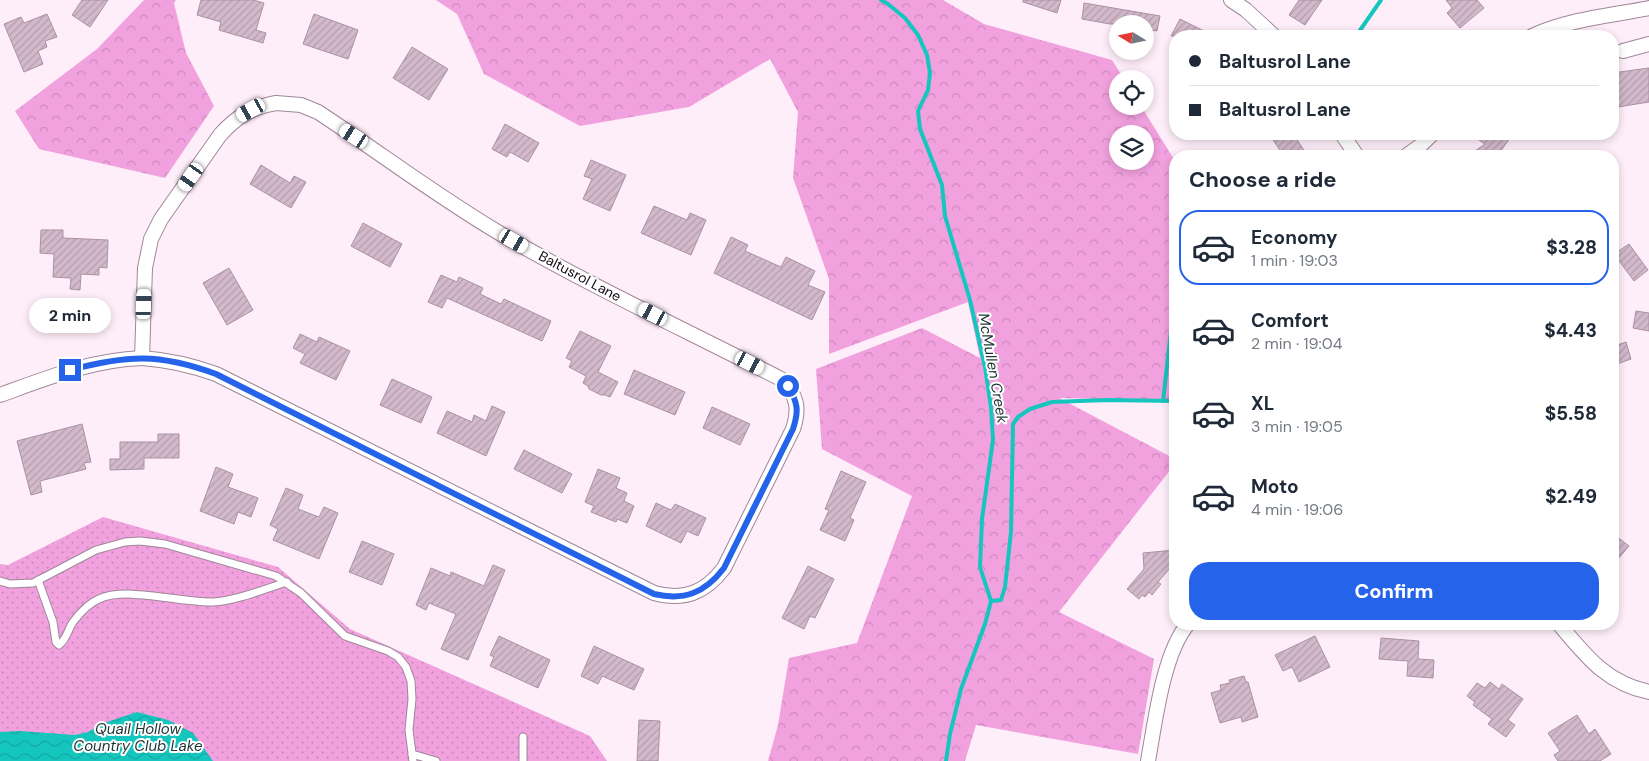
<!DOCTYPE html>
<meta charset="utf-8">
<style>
:root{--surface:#fff;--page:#f6f6f7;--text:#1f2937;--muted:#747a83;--line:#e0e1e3;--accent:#2563eb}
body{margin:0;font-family:"DM Sans",sans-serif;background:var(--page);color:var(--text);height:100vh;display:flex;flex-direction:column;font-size:19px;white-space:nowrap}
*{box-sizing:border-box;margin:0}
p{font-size:16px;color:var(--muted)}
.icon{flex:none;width:28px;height:28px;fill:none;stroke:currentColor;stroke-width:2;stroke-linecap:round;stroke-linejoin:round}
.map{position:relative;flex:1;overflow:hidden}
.sheet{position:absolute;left:1169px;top:150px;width:450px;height:480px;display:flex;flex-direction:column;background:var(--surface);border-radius:20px;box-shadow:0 2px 8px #0003}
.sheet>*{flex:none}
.hud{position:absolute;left:1169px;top:30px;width:450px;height:110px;border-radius:20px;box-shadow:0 2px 8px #0003;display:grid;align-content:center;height:110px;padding:0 20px;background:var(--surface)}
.needle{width:32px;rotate:280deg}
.controls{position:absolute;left:1109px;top:15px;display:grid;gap:10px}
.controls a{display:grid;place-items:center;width:45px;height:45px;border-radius:50%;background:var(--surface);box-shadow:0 2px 8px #0003;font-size:25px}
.end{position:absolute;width:22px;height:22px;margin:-11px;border:6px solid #2563eb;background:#fff;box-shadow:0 0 0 2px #fff}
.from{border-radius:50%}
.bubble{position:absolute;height:35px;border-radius:18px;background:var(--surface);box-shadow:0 2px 8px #0003;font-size:16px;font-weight:800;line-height:35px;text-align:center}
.car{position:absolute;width:15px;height:30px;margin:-15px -8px;border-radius:6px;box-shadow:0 0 4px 1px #0007;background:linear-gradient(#fff 24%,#345 0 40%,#fff 0 76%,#345 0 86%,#fff 0)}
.hud b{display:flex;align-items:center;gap:18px;height:48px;font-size:19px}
.hud b+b{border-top:1px solid var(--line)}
.hud i{width:12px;height:12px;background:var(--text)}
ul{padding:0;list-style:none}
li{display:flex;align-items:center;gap:15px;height:75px;margin:0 10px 8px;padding:0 10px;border:2px solid transparent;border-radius:20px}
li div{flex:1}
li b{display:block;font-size:19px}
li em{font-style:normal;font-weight:800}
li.selected{border-color:var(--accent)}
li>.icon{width:45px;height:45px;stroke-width:1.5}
h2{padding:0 20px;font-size:22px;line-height:60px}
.button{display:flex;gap:10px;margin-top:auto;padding:10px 20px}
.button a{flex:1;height:58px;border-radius:20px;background:var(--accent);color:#fff;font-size:20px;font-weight:800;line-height:58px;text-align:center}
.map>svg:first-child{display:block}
.green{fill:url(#green-dots)}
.forest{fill:url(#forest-crowns);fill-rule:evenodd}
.water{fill:url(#water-waves)}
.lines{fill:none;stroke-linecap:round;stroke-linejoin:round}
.stream{stroke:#15c6be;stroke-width:4}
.building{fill:url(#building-hatch);stroke:#aa91a3}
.lane-casing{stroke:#9f8799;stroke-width:9}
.street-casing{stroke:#9f8799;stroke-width:16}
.lane{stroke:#fff;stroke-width:7}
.street{stroke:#fff;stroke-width:14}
.route{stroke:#2563eb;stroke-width:6}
.labels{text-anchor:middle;stroke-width:4;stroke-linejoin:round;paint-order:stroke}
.street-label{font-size:14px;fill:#11080f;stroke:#fff}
.water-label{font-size:15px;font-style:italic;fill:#1b3433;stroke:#fff}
</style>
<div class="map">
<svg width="1649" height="761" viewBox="0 0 1649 761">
<defs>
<pattern id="green-dots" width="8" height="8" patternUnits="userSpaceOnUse" patternTransform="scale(1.25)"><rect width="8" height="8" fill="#f2a1df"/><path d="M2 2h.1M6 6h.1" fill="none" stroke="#ce89be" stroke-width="1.8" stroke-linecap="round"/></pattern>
<pattern id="forest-crowns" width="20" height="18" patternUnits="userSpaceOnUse" patternTransform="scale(1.25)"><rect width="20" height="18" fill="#f2a1df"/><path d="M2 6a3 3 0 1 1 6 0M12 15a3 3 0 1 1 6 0" fill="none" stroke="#ce89be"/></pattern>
<pattern id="water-waves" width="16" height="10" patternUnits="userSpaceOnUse" patternTransform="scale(1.25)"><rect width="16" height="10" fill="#15c6be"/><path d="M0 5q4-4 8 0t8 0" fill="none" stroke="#13a9a2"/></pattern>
<pattern id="building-hatch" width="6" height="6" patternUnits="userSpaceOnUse" patternTransform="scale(1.25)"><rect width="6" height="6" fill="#d3b9cc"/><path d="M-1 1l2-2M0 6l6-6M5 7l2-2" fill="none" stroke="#b49eae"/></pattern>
</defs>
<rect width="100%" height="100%" fill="#feeef9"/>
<!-- green -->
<path class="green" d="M103 517 278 567 350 629 590 736 607 761H0V564L8 565Z"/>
<!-- forest -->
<g class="forest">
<path d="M144 0H176L174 3 186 53 214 106 165 178 39 149 15 111 97 49Z"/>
<path d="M436 0H943L984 24 1112 60 1124 79H1118V106H1141L1175 161V401L1059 398 1175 459V464L1059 612 1154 659 1138 754 976 725 965 761H768L778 725 789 658 857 643 912 496 822 449 816 369 922 328 980 358 968 302 829 354V279L793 178 798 112 770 59 689 107 580 126 484 74 457 14ZM1118 134H1145V161H1118Z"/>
</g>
<!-- water -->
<path class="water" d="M137 712 168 720 193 733 213 761H0V732L20 731 75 735 88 732 104 723Z"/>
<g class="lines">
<!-- stream -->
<g class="stream">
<path d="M881 0 888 4 905 18 918 35 927 55 930 73 928 90 918 111 920 129 942 185 945 216 970 300 985 367 991 407 993 440 982 519 980 567 991 601 985 624 961 689 950 734 946 761"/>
<path d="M1356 36 1381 0"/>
<path d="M1163 401 1171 331 1175 323"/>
<path d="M991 601 1001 600 1005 587 1011 532 1013 424 1018 417 1030 409 1052 402 1107 400 1175 401"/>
</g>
</g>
<!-- building -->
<g class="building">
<path d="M82 0H108L90 27 72 15Z"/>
<path d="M201 0H253L264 3 256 30 266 33 263 43 219 30 221 22 197 15Z"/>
<path d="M1023 0H1061L1057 13 1023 2Z"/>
<path d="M1299 0H1322L1305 25 1289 15Z"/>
<path d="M1446 0H1477L1484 8 1460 28 1447 13 1452 8Z"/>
<path d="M1084 3 1160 16 1157 31 1145 29V24H1110L1082 19Z"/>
<path d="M47 14 57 37 45 41 47 47 38 51 43 64 24 72 4 24 21 17 24 23Z"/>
<path d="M314 14 358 30 348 59 303 44Z"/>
<path d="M1180 19 1214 36H1171Z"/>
<path d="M412 47 448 69 429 100 393 78Z"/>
<path d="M1649 68V102L1612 108V73Z"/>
<path d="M505 124 539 143 528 162 510 152 507 157 492 149Z"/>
<path d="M1269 134H1293L1308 156H1284Z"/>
<path d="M1484 134H1513L1497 156H1468L1485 144 1479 140Z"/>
<path d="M591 160 626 175 610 211 583 199 592 179 584 176Z"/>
<path d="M261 165 290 183 294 176 306 182 291 208 250 184Z"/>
<path d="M654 206 687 220 690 213 706 220 691 255 641 233Z"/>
<path d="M363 223 402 244 390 267 351 246Z"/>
<path d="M41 230H63V238L108 240 107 268 99 267V275L81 274 80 290 70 289 71 278 53 277 54 254 40 253Z"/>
<path d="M731 237 748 245 745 251 781 267 786 257 815 271 808 285 825 292 812 320 714 273Z"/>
<path d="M1629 244 1648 270 1634 281 1614 254Z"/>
<path d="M229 268 253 310 227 325 203 283Z"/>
<path d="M441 275 457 282 459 277 483 288 480 294 501 304 504 299 551 321 542 341 447 298 442 308 428 302Z"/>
<path d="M1636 311 1649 313V331L1633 328Z"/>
<path d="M580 331 611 346 598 372 618 382 610 397 605 395H601L589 389 588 386 583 383 586 376 569 367 572 361 566 358Z"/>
<path d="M300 334 317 342 319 337 350 351 336 380 300 363 305 354 293 348Z"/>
<path d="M1626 342 1631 359 1614 365 1612 359V347Z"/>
<path d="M634 370 685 392 675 415 624 394Z"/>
<path d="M392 379 432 397 421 423 380 405Z"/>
<path d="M492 406 505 412 486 456 437 433 447 411 472 422 474 415 486 421Z"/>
<path d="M712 407 750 424 740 445 703 428Z"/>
<path d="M82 424 91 462 84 463 86 469 40 481 42 492 31 495 17 441Z"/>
<path d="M158 434H179V458H144V469L110 470V459H120V442H158Z"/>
<path d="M524 450 572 474 562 493 514 469Z"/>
<path d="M216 467 233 474 228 487 258 498 251 517 238 512 234 524 200 511Z"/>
<path d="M598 469 620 478 616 488 627 493 624 501 634 506 627 523 617 519 616 522 591 512 594 506 585 502Z"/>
<path d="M841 471 866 482 850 518 854 520 845 541 820 530 829 510 825 509Z"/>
<path d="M286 488 303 495 298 509 319 517 324 507 338 513 319 559 273 540 278 529 270 525Z"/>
<path d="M656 503 671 510 675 504 706 518 698 536 687 531 681 543 646 526Z"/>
<path d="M1612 533 1629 546 1612 566Z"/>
<path d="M362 541 394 554 382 585 349 572Z"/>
<path d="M1175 550V567L1170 568 1158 582 1161 584 1152 595 1149 592 1145 597 1142 595 1139 599 1127 589 1144 569 1143 553Z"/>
<path d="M493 565 505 570 468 660 441 649 456 614 429 603 426 610 416 605 431 568 450 576 451 572 484 586Z"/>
<path d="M808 566 834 579 815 618 810 616 804 629 782 618Z"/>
<path d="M499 636 550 660 538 688 490 666 494 657 490 655Z"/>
<path d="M1315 636 1330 667 1299 682 1292 667 1283 671 1275 655Z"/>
<path d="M1381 638 1419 641 1418 659 1434 660 1433 678 1407 676 1408 661 1379 659Z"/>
<path d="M594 646 644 669 634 690 602 676 598 684 581 676Z"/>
<path d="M1244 676 1246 682H1248L1258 717 1242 722 1241 717 1220 723 1211 693 1221 690 1220 685 1230 683 1229 680Z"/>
<path d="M1490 682 1499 689 1502 684 1523 699 1508 720 1515 725 1506 737 1488 724 1492 719 1473 705 1475 702 1467 696 1477 683 1485 688Z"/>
<path d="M1577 715 1589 734 1595 729 1611 754 1600 761H1558L1554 755 1560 751 1548 733Z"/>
<path d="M639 720 660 721 658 761H637Z"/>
</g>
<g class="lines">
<defs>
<g id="lane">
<path d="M38 580 53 622 56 642 59 645C67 639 68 629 73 622 79 614 89 603 99 599 126 586 181 603 213 602 236 601 264 589 287 582"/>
<path d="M0 581 10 584 33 583 96 550 125 542 140 541 165 544 276 576 301 593 345 636 388 651 398 657 406 667 411 681 412 699 409 730 413 761"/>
<path d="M523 737V761"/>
<path d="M412 754 436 761"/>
</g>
<g id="street">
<path d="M1231 0 1246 10 1274 36"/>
<path d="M1532 36C1569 19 1609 16 1649 8"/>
<path d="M1623 51 1649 44"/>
<path d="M276 103 301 105 318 112C379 152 438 197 501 234 592 287 688 331 781 379 797 395 800 408 793 429L724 568C705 593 684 601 654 593L216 374C191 365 168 360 142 358L145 268 151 239 161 219 220 135C236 117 252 107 276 103Z"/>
<path d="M1342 134 1357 156"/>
<path d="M1406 156 1420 146 1432 134"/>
<path d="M0 395C47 378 91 360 142 358"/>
<path d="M1559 624C1586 656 1606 683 1649 692"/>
<path d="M1148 761C1155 723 1163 653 1188 624"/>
</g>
</defs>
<!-- lane casing -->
<use href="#lane" class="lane-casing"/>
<!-- street casing -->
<use href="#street" class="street-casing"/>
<!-- lane -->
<use href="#lane" class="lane"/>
<!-- street -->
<use href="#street" class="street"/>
</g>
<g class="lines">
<!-- route -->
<path class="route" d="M70 370C127 355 159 353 216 374L654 594C684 601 705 593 724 568L793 429C799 411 798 403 788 386"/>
</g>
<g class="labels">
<!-- street labels -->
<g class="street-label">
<text transform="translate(580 276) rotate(28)" y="5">Baltusrol Lane</text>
</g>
<!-- water labels -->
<g class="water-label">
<text transform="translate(993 368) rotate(80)" y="5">McMullen Creek</text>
<text x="138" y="734">Quail Hollow<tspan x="138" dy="17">Country Club Lake</tspan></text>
</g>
</g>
</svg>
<div class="controls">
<a><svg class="needle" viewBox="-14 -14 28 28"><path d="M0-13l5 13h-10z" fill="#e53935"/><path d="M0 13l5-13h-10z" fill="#747a83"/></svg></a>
<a><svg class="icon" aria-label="locate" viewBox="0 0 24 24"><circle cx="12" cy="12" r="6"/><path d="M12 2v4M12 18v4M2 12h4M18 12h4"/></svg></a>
<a><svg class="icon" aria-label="layers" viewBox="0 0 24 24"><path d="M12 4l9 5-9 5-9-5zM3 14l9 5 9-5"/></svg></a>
</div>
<i class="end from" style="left:788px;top:386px"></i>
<i class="end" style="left:70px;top:370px"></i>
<div class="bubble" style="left:29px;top:298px;width:82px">2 min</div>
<i class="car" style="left:251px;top:110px;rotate:241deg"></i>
<i class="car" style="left:354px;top:136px;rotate:303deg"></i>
<i class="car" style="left:191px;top:177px;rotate:215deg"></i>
<i class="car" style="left:514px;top:241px;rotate:120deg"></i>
<i class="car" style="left:144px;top:304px;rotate:2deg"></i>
<i class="car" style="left:653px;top:314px;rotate:297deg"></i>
<i class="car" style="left:750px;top:363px;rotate:117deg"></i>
<div class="hud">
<b><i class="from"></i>Baltusrol Lane</b>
<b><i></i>Baltusrol Lane</b>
</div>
<section class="sheet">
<h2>Choose a ride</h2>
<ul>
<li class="selected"><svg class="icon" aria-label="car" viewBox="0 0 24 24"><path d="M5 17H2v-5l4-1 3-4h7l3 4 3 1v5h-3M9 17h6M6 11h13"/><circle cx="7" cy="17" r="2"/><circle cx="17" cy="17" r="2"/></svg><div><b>Economy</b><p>1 min · 19:03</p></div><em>$3.28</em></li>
<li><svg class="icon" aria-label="car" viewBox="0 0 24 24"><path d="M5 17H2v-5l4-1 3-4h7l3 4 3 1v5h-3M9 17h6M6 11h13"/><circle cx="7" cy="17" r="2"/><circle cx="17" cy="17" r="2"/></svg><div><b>Comfort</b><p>2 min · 19:04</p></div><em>$4.43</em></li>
<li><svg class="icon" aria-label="car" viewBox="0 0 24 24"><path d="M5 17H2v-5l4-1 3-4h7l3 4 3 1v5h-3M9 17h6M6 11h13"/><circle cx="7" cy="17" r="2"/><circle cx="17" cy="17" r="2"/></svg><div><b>XL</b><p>3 min · 19:05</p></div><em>$5.58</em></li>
<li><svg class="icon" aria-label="car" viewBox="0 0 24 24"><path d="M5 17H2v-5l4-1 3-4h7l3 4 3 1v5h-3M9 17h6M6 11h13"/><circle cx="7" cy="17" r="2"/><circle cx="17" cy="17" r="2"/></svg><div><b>Moto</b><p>4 min · 19:06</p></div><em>$2.49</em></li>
</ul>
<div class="button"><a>Confirm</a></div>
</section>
</div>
